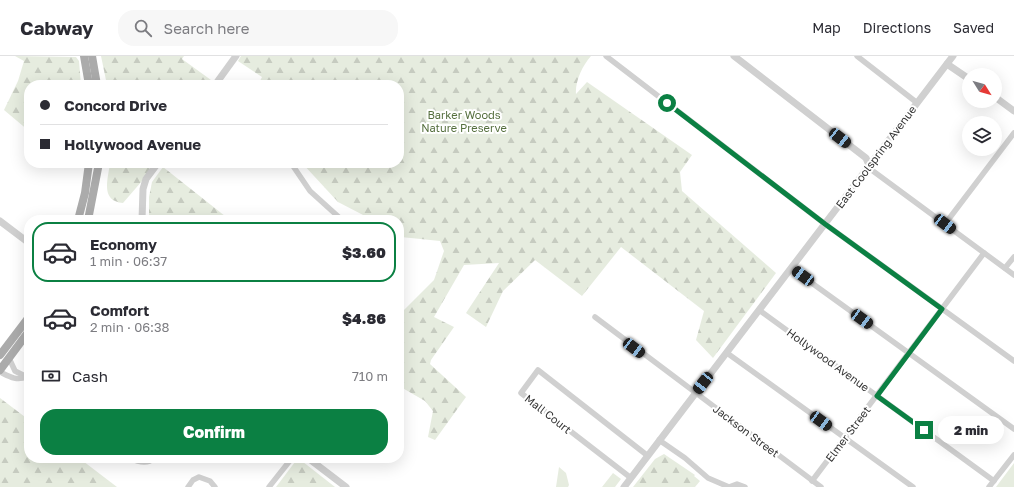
<!DOCTYPE html>
<meta charset="utf-8">
<style>
:root{--surface:#fff;--page:#f7f7f7;--text:#2b2b33;--muted:#7c7c81;--line:#e1e1e2;--accent:#0b8043}
body{margin:0;font-family:"Golos Text",sans-serif;background:var(--page);color:var(--text);height:100vh;display:flex;flex-direction:column;font-size:15px;white-space:nowrap}
*{box-sizing:border-box;margin:0}
p{font-size:13px;color:var(--muted)}
.icon{flex:none;width:22px;height:22px;fill:none;stroke:currentColor;stroke-width:2;stroke-linecap:round;stroke-linejoin:round}
.map{position:relative;flex:1;overflow:hidden}
.sheet{position:absolute;left:24px;top:159px;width:380px;height:248px;display:flex;flex-direction:column;background:var(--surface);border-radius:16px;box-shadow:0 4px 16px #0002}
.sheet>*{flex:none}
.hud{position:absolute;left:24px;top:24px;width:380px;height:88px;border-radius:16px;box-shadow:0 4px 16px #0002;display:grid;align-content:center;height:88px;padding:0 16px;background:var(--surface)}
.needle{width:26px;rotate:127deg}
.fabs{position:absolute;left:962px;top:12px;display:grid;gap:8px}
.fabs a{display:grid;place-items:center;width:40px;height:40px;border-radius:50%;background:var(--surface);box-shadow:0 4px 16px #0002;font-size:20px}
.end{position:absolute;width:18px;height:18px;margin:-9px;border:5px solid #0b8043;background:#fff;box-shadow:0 0 0 2px #fff}
.from{border-radius:50%}
.bubble{position:absolute;height:28px;border-radius:14px;background:var(--surface);box-shadow:0 4px 16px #0002;font-size:13px;font-weight:800;line-height:28px;text-align:center}
.car{position:absolute;width:12px;height:24px;margin:-12px -6px;border-radius:5px;box-shadow:0 0 3px 1px #0007;background:linear-gradient(#222 24%,#8ab4d8 0 40%,#222 0 76%,#8ab4d8 0 86%,#222 0)}
.hud b{display:flex;align-items:center;gap:14px;height:38px;font-size:15px}
.hud b+b{border-top:1px solid var(--line)}
.hud i{width:10px;height:10px;background:var(--text)}
ul{padding:7px 0 0;list-style:none}
li{display:flex;align-items:center;gap:12px;height:60px;margin:0 8px 6px;padding:0 8px;border:2px solid transparent;border-radius:16px}
li div{flex:1}
li b{display:block;font-size:15px}
li em{font-style:normal;font-weight:800}
li.selected{border-color:var(--accent)}
li>.icon{width:36px;height:36px;stroke-width:1.5}
.pay{display:flex;align-items:center;gap:10px;height:44px;padding:0 16px;font-size:15px}
.pay p{margin-inline-start:auto}
.action{display:flex;gap:8px;margin-top:auto;padding:8px 16px}
.action a{flex:1;height:46px;border-radius:16px;background:var(--accent);color:#fff;font-size:16px;font-weight:800;line-height:46px;text-align:center}
header{display:flex;align-items:center;gap:24px;box-sizing:border-box;height:56px;padding:0 20px;background:var(--surface);border-bottom:1px solid var(--line)}
header strong{font-size:19px}
nav{display:flex;gap:22px;margin-inline-start:auto;font-size:14px}
.search{width:280px;height:36px;background:var(--page);display:flex;align-items:center;gap:10px;box-sizing:border-box;padding:0 14px;border-radius:16px;color:var(--muted);font-size:15px}
.map>svg:first-child{display:block}
.green{fill:#e6ecdf}
.forest{fill:url(#forest-firs)}
.lines{fill:none;stroke-linecap:round;stroke-linejoin:round}
.minor{stroke:#d0d0d0;stroke-width:5.5}
.tertiary{stroke:#d0d0d0;stroke-width:7}
.primary{stroke:#ababab;stroke-width:8}
.route{stroke:#0b8043;stroke-width:5}
.labels{text-anchor:middle;stroke-width:4;stroke-linejoin:round;paint-order:stroke}
.park-label{font-size:11px;fill:#56703f;stroke:#fff}
.street-label{font-size:11px;fill:#333;stroke:#fff}
</style>
<header>
<strong>Cabway</strong>
<div class="search"><svg class="icon" aria-label="search" viewBox="0 0 24 24"><circle cx="10" cy="10" r="6"/><path d="M15 15l6 6"/></svg>Search here</div>
<nav><a>Map</a><a>Directions</a><a>Saved</a></nav>
</header>
<div class="map">
<svg width="1014" height="431" viewBox="0 0 1014 431">
<defs>
<pattern id="forest-firs" width="22" height="20" patternUnits="userSpaceOnUse"><rect width="22" height="20" fill="#e6ecdf"/><path d="M5 1l3.5 6h-7zM16 11l3.5 6h-7z" fill="#c6cbc0"/></pattern>
</defs>
<rect width="100%" height="100%" fill="#fff"/>
<!-- green -->
<g class="green">
<path d="M1014 407V431H996Z"/>
<path d="M559 411 566 417 569 429 568 431H556Z"/>
<path d="M613 417 621 423 615 431H602Z"/>
</g>
<!-- forest -->
<g class="forest">
<path d="M15 0 76 1 79 5 81 29H29V75L4 54 18 25 24 5Z"/>
<path d="M101 0H184L182 3 211 24 208 29H107Z"/>
<path d="M241 0H591C582 10 575 26 576 38L587 26 692 99 680 116 682 135 776 217 713 302 696 284 704 255 621 191 582 240 535 204 503 235 486 271 466 257 499 207 464 209 434 261 454 271 431 304 430 308 466 341 435 384 428 381 433 355 425 345 399 330V259L434 224 444 195 440 185 401 181 399 177V164H392L389 160H365L338 146 302 107H399V29H258L262 21 238 5Z"/>
<path d="M110 107H154L142 125 123 147C100 145 108 123 110 107Z"/>
<path d="M163 111 230 164H149V141L152 126Z"/>
<path d="M0 342 29 364V402H79L117 431H0Z"/>
<path d="M664 398 695 419 694 420 700 425 695 431H633L655 403Z"/>
<path d="M298 402 335 431H276Z"/>
</g>
<g class="lines">
<!-- minor -->
<g class="minor">
<path d="M606 0 825 168 1014 305"/>
<path d="M857 0 916 46"/>
<path d="M291 107 310 135 342 164"/>
<path d="M869 109 873 115 1014 219"/>
<path d="M367 164 374 162 382 164"/>
<path d="M945 168 1014 77"/>
<path d="M791 212 1014 373"/>
<path d="M1005 212 1014 201"/>
<path d="M759 254 994 425"/>
<path d="M595 261 821 431"/>
<path d="M727 297 913 431"/>
<path d="M9 302 15 315 27 321"/>
<path d="M0 316C10 321 16 325 27 321"/>
<path d="M659 384 685 402 708 422 729 431 737 428 745 431"/>
<path d="M130 402C138 406 147 409 154 402"/>
<path d="M631 422 521 337 538 314 648 400"/>
<path d="M812 425 984 197"/>
<path d="M188 431 193 424 199 421 210 425 215 431"/>
<path d="M269 431 292 402"/>
<path d="M989 431 1014 399"/>
</g>
<!-- tertiary -->
<g class="tertiary">
<path d="M734 0 866 102 869 109"/>
<path d="M947 8 969 23"/>
<path d="M215 29 236 0"/>
<path d="M995 41 1014 55"/>
<path d="M142 164 143 133 146 123 158 107"/>
<path d="M0 165 29 187"/>
<path d="M308 402 346 431"/>
<path d="M624 431 953 0"/>
</g>
<!-- primary -->
<g class="primary">
<path d="M84 0 89 29"/>
<path d="M92 0 97 29"/>
<path d="M78 164 85 137 89 107"/>
<path d="M88 164 99 107"/>
<path d="M0 299 29 261"/>
<path d="M0 314 29 275"/>
</g>
</g>
<g class="lines">
<!-- route -->
<path class="route" d="M667 47 825 168 942 253 877 340 924 374"/>
</g>
<g class="labels">
<!-- park labels -->
<g class="park-label">
<text x="464" y="63">Barker Woods<tspan x="464" dy="13">Nature Preserve</tspan></text>
</g>
<!-- street labels -->
<g class="street-label">
<text transform="translate(876 101) rotate(-53)" y="4">East Coolspring Avenue</text>
<text transform="translate(828 304) rotate(36)" y="4">Hollywood Avenue</text>
<text transform="translate(548 358) rotate(38)" y="4">Mall Court</text>
<text transform="translate(746 375) rotate(37)" y="4">Jackson Street</text>
<text transform="translate(848 378) rotate(-53)" y="4">Elmer Street</text>
</g>
</g>
</svg>
<div class="fabs">
<a><svg class="needle" viewBox="-14 -14 28 28"><path d="M0-13l5 13h-10z" fill="#e53935"/><path d="M0 13l5-13h-10z" fill="#7c7c81"/></svg></a>
<a><svg class="icon" aria-label="layers" viewBox="0 0 24 24"><path d="M12 4l9 5-9 5-9-5zM3 14l9 5 9-5"/></svg></a>
</div>
<i class="end from" style="left:667px;top:47px"></i>
<i class="end" style="left:924px;top:374px"></i>
<div class="bubble" style="left:938px;top:360px;width:66px">2 min</div>
<i class="car" style="left:840px;top:82px;rotate:128deg"></i>
<i class="car" style="left:945px;top:168px;rotate:127deg"></i>
<i class="car" style="left:803px;top:220px;rotate:306deg"></i>
<i class="car" style="left:862px;top:263px;rotate:126deg"></i>
<i class="car" style="left:634px;top:292px;rotate:127deg"></i>
<i class="car" style="left:703px;top:327px;rotate:218deg"></i>
<i class="car" style="left:821px;top:365px;rotate:126deg"></i>
<div class="hud">
<b><i class="from"></i>Concord Drive</b>
<b><i></i>Hollywood Avenue</b>
</div>
<section class="sheet">
<ul>
<li class="selected"><svg class="icon" aria-label="car" viewBox="0 0 24 24"><path d="M5 17H2v-5l4-1 3-4h7l3 4 3 1v5h-3M9 17h6M6 11h13"/><circle cx="7" cy="17" r="2"/><circle cx="17" cy="17" r="2"/></svg><div><b>Economy</b><p>1 min · 06:37</p></div><em>$3.60</em></li>
<li><svg class="icon" aria-label="car" viewBox="0 0 24 24"><path d="M5 17H2v-5l4-1 3-4h7l3 4 3 1v5h-3M9 17h6M6 11h13"/><circle cx="7" cy="17" r="2"/><circle cx="17" cy="17" r="2"/></svg><div><b>Comfort</b><p>2 min · 06:38</p></div><em>$4.86</em></li>
</ul>
<div class="pay"><svg class="icon" aria-label="cash" viewBox="0 0 24 24"><path d="M3 7h18v10H3z"/><circle cx="12" cy="12" r="2"/></svg>Cash<p>710 m</p></div>
<div class="action"><a>Confirm</a></div>
</section>
</div>
